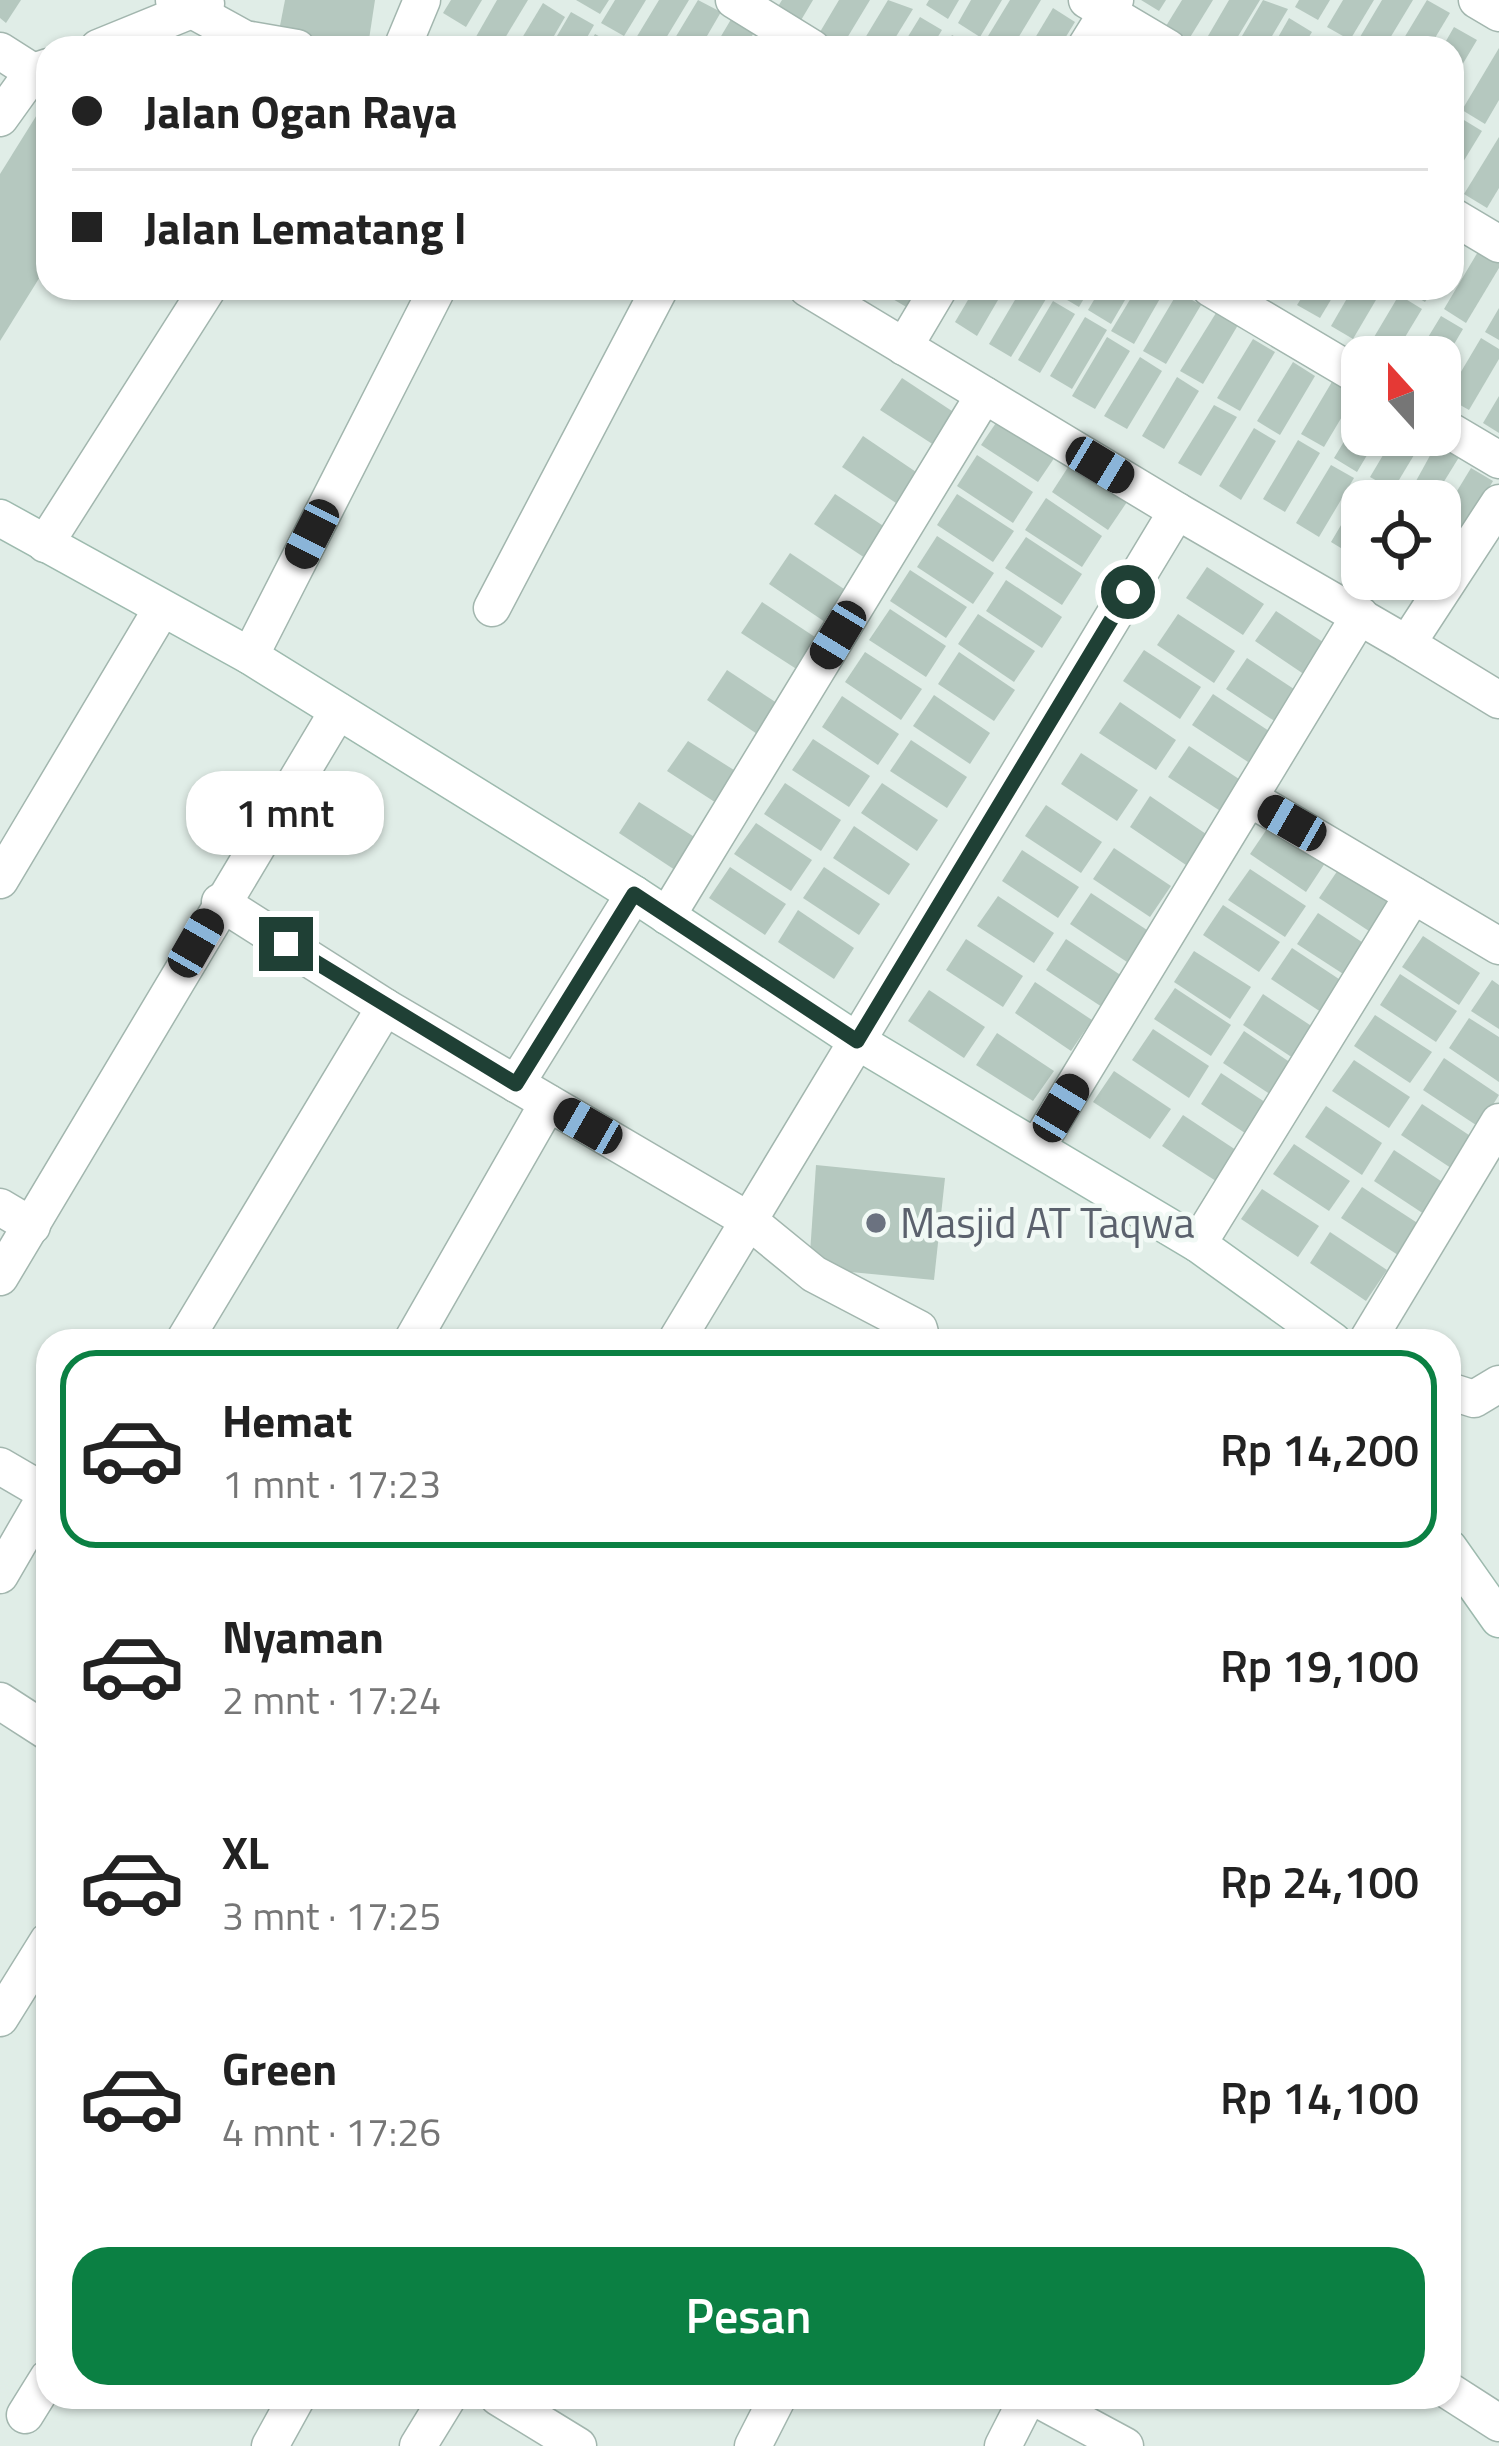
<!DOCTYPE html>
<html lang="id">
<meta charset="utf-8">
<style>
:root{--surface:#fff;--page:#f2f2f2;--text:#222;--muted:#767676;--line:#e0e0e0;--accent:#0b8043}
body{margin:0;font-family:"Titillium Web",sans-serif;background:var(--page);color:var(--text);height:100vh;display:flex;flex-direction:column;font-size:45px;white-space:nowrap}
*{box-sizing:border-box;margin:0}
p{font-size:39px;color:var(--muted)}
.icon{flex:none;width:66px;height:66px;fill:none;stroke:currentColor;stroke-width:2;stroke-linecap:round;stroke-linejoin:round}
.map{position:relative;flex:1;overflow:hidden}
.sheet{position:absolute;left:36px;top:1329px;width:1425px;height:1080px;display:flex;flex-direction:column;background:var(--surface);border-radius:36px;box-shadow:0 3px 9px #0004}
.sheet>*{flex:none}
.hud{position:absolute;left:36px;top:36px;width:1428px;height:264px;border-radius:36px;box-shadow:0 3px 9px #0004;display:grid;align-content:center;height:264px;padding:0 36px;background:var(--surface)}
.needle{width:78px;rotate:339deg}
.controls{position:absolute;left:1341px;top:336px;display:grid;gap:24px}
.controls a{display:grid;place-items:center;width:120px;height:120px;border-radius:24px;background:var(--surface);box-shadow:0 3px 9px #0004;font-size:60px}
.end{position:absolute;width:54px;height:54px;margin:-27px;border:15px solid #1f4035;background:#fff;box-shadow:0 0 0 6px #fff}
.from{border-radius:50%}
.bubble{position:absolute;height:84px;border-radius:36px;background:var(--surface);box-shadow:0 3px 9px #0004;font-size:39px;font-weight:600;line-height:84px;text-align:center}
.car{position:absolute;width:36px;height:72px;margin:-36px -18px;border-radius:15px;box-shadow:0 0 9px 3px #0007;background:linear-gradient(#222 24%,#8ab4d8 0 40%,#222 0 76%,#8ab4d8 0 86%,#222 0)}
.hud b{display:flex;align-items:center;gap:42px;height:114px;font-size:45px}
.hud b+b{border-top:3px solid var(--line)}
.hud i{width:30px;height:30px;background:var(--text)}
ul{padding:21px 0 0;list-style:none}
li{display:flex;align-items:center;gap:36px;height:198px;margin:0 24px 18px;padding:0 12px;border:6px solid transparent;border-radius:36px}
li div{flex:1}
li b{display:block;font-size:45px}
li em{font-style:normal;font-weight:600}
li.active{border-color:var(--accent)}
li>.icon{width:108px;height:108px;stroke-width:1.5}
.primary-button{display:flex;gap:24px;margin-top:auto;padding:24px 36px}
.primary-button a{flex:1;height:138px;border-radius:36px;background:var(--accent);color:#fff;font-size:48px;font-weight:600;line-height:138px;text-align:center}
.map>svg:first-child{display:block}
.building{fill:#b5c8bf}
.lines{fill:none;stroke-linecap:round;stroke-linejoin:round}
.street-casing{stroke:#a2b6ae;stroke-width:39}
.secondary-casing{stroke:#9dbaae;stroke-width:39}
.street{stroke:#fff;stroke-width:36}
.secondary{stroke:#fff;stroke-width:36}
.route{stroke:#1f4035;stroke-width:15}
.worship-dot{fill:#6b7280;stroke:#f1f9f5;stroke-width:4.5}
.labels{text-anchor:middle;stroke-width:9;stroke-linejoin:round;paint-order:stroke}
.worship-label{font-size:42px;fill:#5b616d;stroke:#f1f9f5;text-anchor:start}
</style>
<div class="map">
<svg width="1499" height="2446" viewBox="0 0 1499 2446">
<rect width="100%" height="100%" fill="#e0ede7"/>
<!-- building -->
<g class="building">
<path d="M0 0H21L6 23 0 18Z"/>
<path d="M285 0H375L368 46 278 36Z"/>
<path d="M451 0H482L466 27 443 13Z"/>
<path d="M497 0H528L499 48H484L473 42Z"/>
<path d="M576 0H609L600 14Z"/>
<path d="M615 0H646L624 36 601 23Z"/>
<path d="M659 0H689L660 48H643L633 43Z"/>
<path d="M698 0 721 12 700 48H669Z"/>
<path d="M782 0H813L797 27 774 13Z"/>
<path d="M839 0H870L841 48H835L817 37Z"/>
<path d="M888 0 913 9 889 48H859Z"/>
<path d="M929 0H959L948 19 926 5Z"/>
<path d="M971 0H1002L980 37 958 23Z"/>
<path d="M1010 0H1041L1012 48H998L985 41Z"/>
<path d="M1141 0H1166L1159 11Z"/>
<path d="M1182 0H1213L1189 39 1166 26Z"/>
<path d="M1229 0H1260L1231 48H1201Z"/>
<path d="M1263 0 1288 9 1265 48H1235Z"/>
<path d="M1299 0H1330L1318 20 1295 7Z"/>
<path d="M1343 0H1374L1350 40 1327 27Z"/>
<path d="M1382 0H1413L1384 48H1367L1357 42Z"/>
<path d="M1427 0 1450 13 1429 48H1398Z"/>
<path d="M543 3 565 17 547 48H516Z"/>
<path d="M1053 8 1075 22 1059 48H1029Z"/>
<path d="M571 12 594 25 581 48H550Z"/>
<path d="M733 16 756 29 745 48H714Z"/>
<path d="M920 17 942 30 931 48H901Z"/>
<path d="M1289 18 1312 32 1302 48H1272Z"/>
<path d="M1116 26 1134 48H1103Z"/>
<path d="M1454 27 1477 40 1452 82V48H1442Z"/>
<path d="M595 34 620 48H587Z"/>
<path d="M952 35 975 48H944Z"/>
<path d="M1499 48V100L1485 124 1462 110Z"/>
<path d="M48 97V264L0 341V174Z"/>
<path d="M1459 117 1482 131 1452 180V130Z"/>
<path d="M1499 137V188L1487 208 1464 194Z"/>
<path d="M1479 250 1499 262V268L1466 323 1444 309Z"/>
<path d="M890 288H920L908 308 886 295Z"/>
<path d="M975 288H1005L977 336 955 322Z"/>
<path d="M1022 288 1046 299 1011 357 989 344Z"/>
<path d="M1060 288H1090L1079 307 1057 294Z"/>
<path d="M1101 288H1132L1111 324 1088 310Z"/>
<path d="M1137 288H1166L1134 344 1111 331Z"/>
<path d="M1308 288H1338L1320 318 1297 305Z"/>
<path d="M1353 288H1383L1353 339 1331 326Z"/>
<path d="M1402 288H1434L1425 302Z"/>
<path d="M1178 292 1201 305 1166 364 1143 351Z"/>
<path d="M1399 295 1422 309 1393 357H1369L1364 354Z"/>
<path d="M1053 301 1075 314 1040 373 1018 360Z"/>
<path d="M1499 308V340L1485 332Z"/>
<path d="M1216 313 1238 325 1203 384 1180 371Z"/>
<path d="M1441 316 1463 329 1440 368V357H1416Z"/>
<path d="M1085 317 1107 330 1072 389 1050 376Z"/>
<path d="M1107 337 1130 351 1095 409 1072 396Z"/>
<path d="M1481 338 1499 349V359L1469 410 1446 397Z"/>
<path d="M1253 339 1275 352 1240 411 1217 398Z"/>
<path d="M1140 357 1162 371 1127 429 1104 416Z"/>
<path d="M1293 362 1315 376 1280 435 1257 421Z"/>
<path d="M1336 375 1359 388 1324 447 1301 434Z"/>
<path d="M1177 377 1199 391 1164 449 1142 436Z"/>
<path d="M902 378 958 415 937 447 880 410Z"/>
<path d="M1499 396V433L1483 423Z"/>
<path d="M1214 405 1237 417 1201 476 1178 463Z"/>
<path d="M1362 412V435H1379L1357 472 1334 458Z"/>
<path d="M1002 414 1059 451 1038 482 981 445Z"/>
<path d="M1254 428 1276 441 1241 500 1219 486Z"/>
<path d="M1395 435H1426L1393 490 1370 477Z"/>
<path d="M863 436 919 474 899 505 842 467Z"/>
<path d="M1298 440 1320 453 1285 512 1263 499Z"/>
<path d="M1438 441 1461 454 1432 501H1405Z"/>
<path d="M977 455 1033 492 1013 523 957 486Z"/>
<path d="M1072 461 1129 499 1108 530 1052 492Z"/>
<path d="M1331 465 1354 478 1319 537 1296 523Z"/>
<path d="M1471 468 1493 481 1458 540 1440 529V519Z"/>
<path d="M1366 483 1389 497 1362 501V542L1354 556 1331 542Z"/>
<path d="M835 494 891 531 871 562 814 524Z"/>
<path d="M957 494 1014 531 993 562 937 525Z"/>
<path d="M1046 498 1102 536 1082 567 1025 530Z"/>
<path d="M937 536 994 573 973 604 917 567Z"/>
<path d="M1026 537 1082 574 1062 605 1005 568Z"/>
<path d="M790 553 847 591 825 622 769 584Z"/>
<path d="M1207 567 1264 604 1243 635 1186 598Z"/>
<path d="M910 570 967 607 946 638 890 601Z"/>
<path d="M1405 579H1435L1420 605 1397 592Z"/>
<path d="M1006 580 1062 617 1042 648 986 611Z"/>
<path d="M762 602 818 639 798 670 741 633Z"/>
<path d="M890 609 946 646 926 677 869 640Z"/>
<path d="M1276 611 1332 648 1311 679 1255 641Z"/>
<path d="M978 614 1035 651 1014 682 958 644Z"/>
<path d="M1178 614 1235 651 1214 683 1157 645Z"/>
<path d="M1144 650 1201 687 1180 719 1123 681Z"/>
<path d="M865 652 922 689 901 720 845 682Z"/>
<path d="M959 652 1015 690 994 721 938 684Z"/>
<path d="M1247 658 1303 695 1282 726 1226 689Z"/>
<path d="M727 670 783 707 763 738 707 700Z"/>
<path d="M1213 694 1269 731 1248 762 1192 725Z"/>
<path d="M934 695 990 733 970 764 913 726Z"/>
<path d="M842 696 899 734 878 765 822 727Z"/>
<path d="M1120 702 1176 740 1156 770 1099 733Z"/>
<path d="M813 739 870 776 849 807 792 770Z"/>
<path d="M911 740 967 777 947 808 890 771Z"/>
<path d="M688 741 745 777 724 808 667 771Z"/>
<path d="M1189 746 1245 783 1225 814 1168 777Z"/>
<path d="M1081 753 1138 790 1117 821 1061 784Z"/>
<path d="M785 783 841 820 821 851 764 814Z"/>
<path d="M882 783 938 820 917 851 861 813Z"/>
<path d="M1150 796 1206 834 1186 865 1130 827Z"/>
<path d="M639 802 696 838 675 870 619 833Z"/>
<path d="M1046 805 1102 842 1081 873 1025 836Z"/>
<path d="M756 823 812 860 791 891 734 854Z"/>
<path d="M1271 823 1327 860 1306 892 1250 854Z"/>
<path d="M854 826 910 864 889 895 833 858Z"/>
<path d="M1114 848 1171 886 1150 917 1093 879Z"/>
<path d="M1022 850 1079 887 1058 918 1002 881Z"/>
<path d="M730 867 786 904 765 935 709 898Z"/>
<path d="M824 867 880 904 859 935 803 898Z"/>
<path d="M1340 867 1396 904 1375 935 1319 898Z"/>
<path d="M1250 869 1306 906 1285 937 1228 900Z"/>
<path d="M1091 893 1147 930 1127 962 1070 924Z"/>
<path d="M998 896 1054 933 1034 963 977 926Z"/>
<path d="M1223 905 1280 942 1259 972 1203 935Z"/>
<path d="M798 910 854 948 834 979 778 942Z"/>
<path d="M1318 913 1374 950 1354 981 1297 944Z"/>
<path d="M1423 936 1480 973 1459 1005 1402 967Z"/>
<path d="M966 939 1023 976 1003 1007 946 970Z"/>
<path d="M1066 939 1122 976 1102 1007 1046 970Z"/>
<path d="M1292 948 1348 985 1327 1016 1271 979Z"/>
<path d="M1194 951 1251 987 1230 1019 1174 982Z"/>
<path d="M1400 974 1457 1011 1436 1042 1380 1005Z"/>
<path d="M1492 980 1499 985V1029L1471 1011Z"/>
<path d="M1035 982 1092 1020 1071 1051 1015 1013Z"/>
<path d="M1175 988 1231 1025 1211 1056 1154 1019Z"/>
<path d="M929 990 985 1027 964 1058 908 1021Z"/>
<path d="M1263 994 1319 1031 1299 1062 1243 1025Z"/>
<path d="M1375 1015 1432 1052 1410 1083 1354 1046Z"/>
<path d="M1469 1018 1499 1037V1082L1449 1048Z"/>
<path d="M1153 1029 1209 1066 1189 1098 1132 1060Z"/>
<path d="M1244 1031 1300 1069 1279 1100 1223 1063Z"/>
<path d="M997 1033 1054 1071 1033 1101 976 1065Z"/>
<path d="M1444 1058 1499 1095 1479 1127 1423 1090Z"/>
<path d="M1354 1060 1410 1097 1389 1128 1332 1091Z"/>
<path d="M1114 1071 1171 1109 1150 1139 1093 1102Z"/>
<path d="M1221 1073 1277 1110 1257 1141 1201 1104Z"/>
<path d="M1422 1104 1478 1141 1457 1172 1401 1135Z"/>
<path d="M1326 1106 1382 1143 1362 1175 1305 1137Z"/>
<path d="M1183 1115 1239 1152 1219 1183 1162 1146Z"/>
<path d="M1294 1144 1350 1181 1329 1211 1273 1174Z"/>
<path d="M1394 1150 1450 1187 1430 1218 1374 1181Z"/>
<path d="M816 1165 945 1178 934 1280 809 1268Z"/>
<path d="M1362 1187 1419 1224 1398 1255 1341 1218Z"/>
<path d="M1262 1189 1319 1226 1298 1257 1241 1219Z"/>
<path d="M1330 1232 1387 1270 1366 1301 1310 1263Z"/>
</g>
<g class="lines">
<defs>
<g id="street">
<path d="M174 0 245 39 297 48"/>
<path d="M734 0 812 48"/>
<path d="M1087 0 1168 48"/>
<path d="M1477 0 1499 13"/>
<path d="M98 48 206 4"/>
<path d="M402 48 422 0"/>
<path d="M1085 48 1115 0"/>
<path d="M0 51 33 72"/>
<path d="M0 118 33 72 48 67"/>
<path d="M1452 216 1499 244"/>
<path d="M1210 288 1362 378"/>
<path d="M904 347 939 288"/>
<path d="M1440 425 1499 460"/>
<path d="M1177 511 1407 644 1499 503"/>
<path d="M45 544 208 288"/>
<path d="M492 608 660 288"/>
<path d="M1407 644 1499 700"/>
<path d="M250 656 436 291"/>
<path d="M1251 799 1499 946"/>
<path d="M0 880 161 610"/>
<path d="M220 902 385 1007 748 1220 814 1274 919 1329 922 1341"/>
<path d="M667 916 984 395"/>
<path d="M516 1084 634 894"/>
<path d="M1037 1147 1360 615"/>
<path d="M0 1207 32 1226"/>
<path d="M1198 1244 1413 895"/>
<path d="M0 1277 338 711"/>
<path d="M184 1341 385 1007"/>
<path d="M412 1341 548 1103"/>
<path d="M676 1341 1177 511 807 288"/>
<path d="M1367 1341 1499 1122"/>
<path d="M1449 1391 1474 1399 1499 1384"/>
<path d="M0 1466 48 1494"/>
<path d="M0 1575 47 1494"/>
<path d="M0 1701 48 1732"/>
<path d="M0 2018 48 1941"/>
<path d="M1449 2391 1499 2423"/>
<path d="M498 2397 578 2446"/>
<path d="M1034 2397 1125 2446"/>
<path d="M25 2415 48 2378"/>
<path d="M270 2446 297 2397"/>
<path d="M418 2446 448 2397"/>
<path d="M753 2446 778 2397"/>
<path d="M1003 2446 1028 2397"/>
</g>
<g id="secondary">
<path d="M0 518 250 656 634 894 857 1041 1198 1244 1333 1341"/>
<path d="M1449 1548 1499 1619"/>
</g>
</defs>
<!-- street casing -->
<use href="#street" class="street-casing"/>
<!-- secondary casing -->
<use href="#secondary" class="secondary-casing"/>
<!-- street -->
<use href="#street" class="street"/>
<!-- secondary -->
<use href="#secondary" class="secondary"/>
</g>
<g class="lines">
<!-- route -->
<path class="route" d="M286 944 516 1084 634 894 857 1041 1128 592"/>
</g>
<!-- markers -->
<circle class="worship-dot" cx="876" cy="1223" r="12"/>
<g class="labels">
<!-- worship labels -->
<g class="worship-label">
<text x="900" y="1238">Masjid AT Taqwa</text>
</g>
</g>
</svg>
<div class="controls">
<a><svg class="needle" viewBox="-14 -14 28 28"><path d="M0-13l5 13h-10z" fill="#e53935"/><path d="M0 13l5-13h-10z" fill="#767676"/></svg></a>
<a><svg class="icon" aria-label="locate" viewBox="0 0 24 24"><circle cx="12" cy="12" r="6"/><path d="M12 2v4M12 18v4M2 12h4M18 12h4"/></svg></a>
</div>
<i class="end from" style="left:1128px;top:592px"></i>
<i class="end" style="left:286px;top:944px"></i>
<div class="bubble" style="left:186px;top:771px;width:198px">1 mnt</div>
<i class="car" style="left:1100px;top:465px;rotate:121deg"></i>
<i class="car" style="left:312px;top:534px;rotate:207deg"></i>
<i class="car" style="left:838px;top:635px;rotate:211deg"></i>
<i class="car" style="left:1292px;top:823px;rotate:300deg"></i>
<i class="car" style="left:196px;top:943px;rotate:30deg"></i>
<i class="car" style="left:1061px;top:1108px;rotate:31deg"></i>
<i class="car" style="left:588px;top:1126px;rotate:300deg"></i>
<div class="hud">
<b><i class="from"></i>Jalan Ogan Raya</b>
<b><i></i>Jalan Lematang I</b>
</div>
<section class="sheet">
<ul>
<li class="active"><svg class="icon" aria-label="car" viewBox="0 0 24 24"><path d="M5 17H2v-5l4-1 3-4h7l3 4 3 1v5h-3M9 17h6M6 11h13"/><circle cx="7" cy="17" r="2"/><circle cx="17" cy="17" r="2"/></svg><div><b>Hemat</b><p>1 mnt · 17:23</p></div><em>Rp 14,200</em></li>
<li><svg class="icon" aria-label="car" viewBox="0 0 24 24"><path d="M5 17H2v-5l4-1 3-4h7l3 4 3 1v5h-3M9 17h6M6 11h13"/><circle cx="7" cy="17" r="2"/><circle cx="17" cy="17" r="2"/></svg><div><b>Nyaman</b><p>2 mnt · 17:24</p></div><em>Rp 19,100</em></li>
<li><svg class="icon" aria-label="car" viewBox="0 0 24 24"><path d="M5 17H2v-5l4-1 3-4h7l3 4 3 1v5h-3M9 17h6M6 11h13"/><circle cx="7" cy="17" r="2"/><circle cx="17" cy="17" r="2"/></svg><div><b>XL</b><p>3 mnt · 17:25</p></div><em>Rp 24,100</em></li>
<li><svg class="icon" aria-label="car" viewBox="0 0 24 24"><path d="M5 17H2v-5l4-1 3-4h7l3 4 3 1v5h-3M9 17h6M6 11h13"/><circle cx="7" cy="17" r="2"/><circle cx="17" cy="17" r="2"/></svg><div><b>Green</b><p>4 mnt · 17:26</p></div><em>Rp 14,100</em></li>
</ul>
<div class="primary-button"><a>Pesan</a></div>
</section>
</div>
